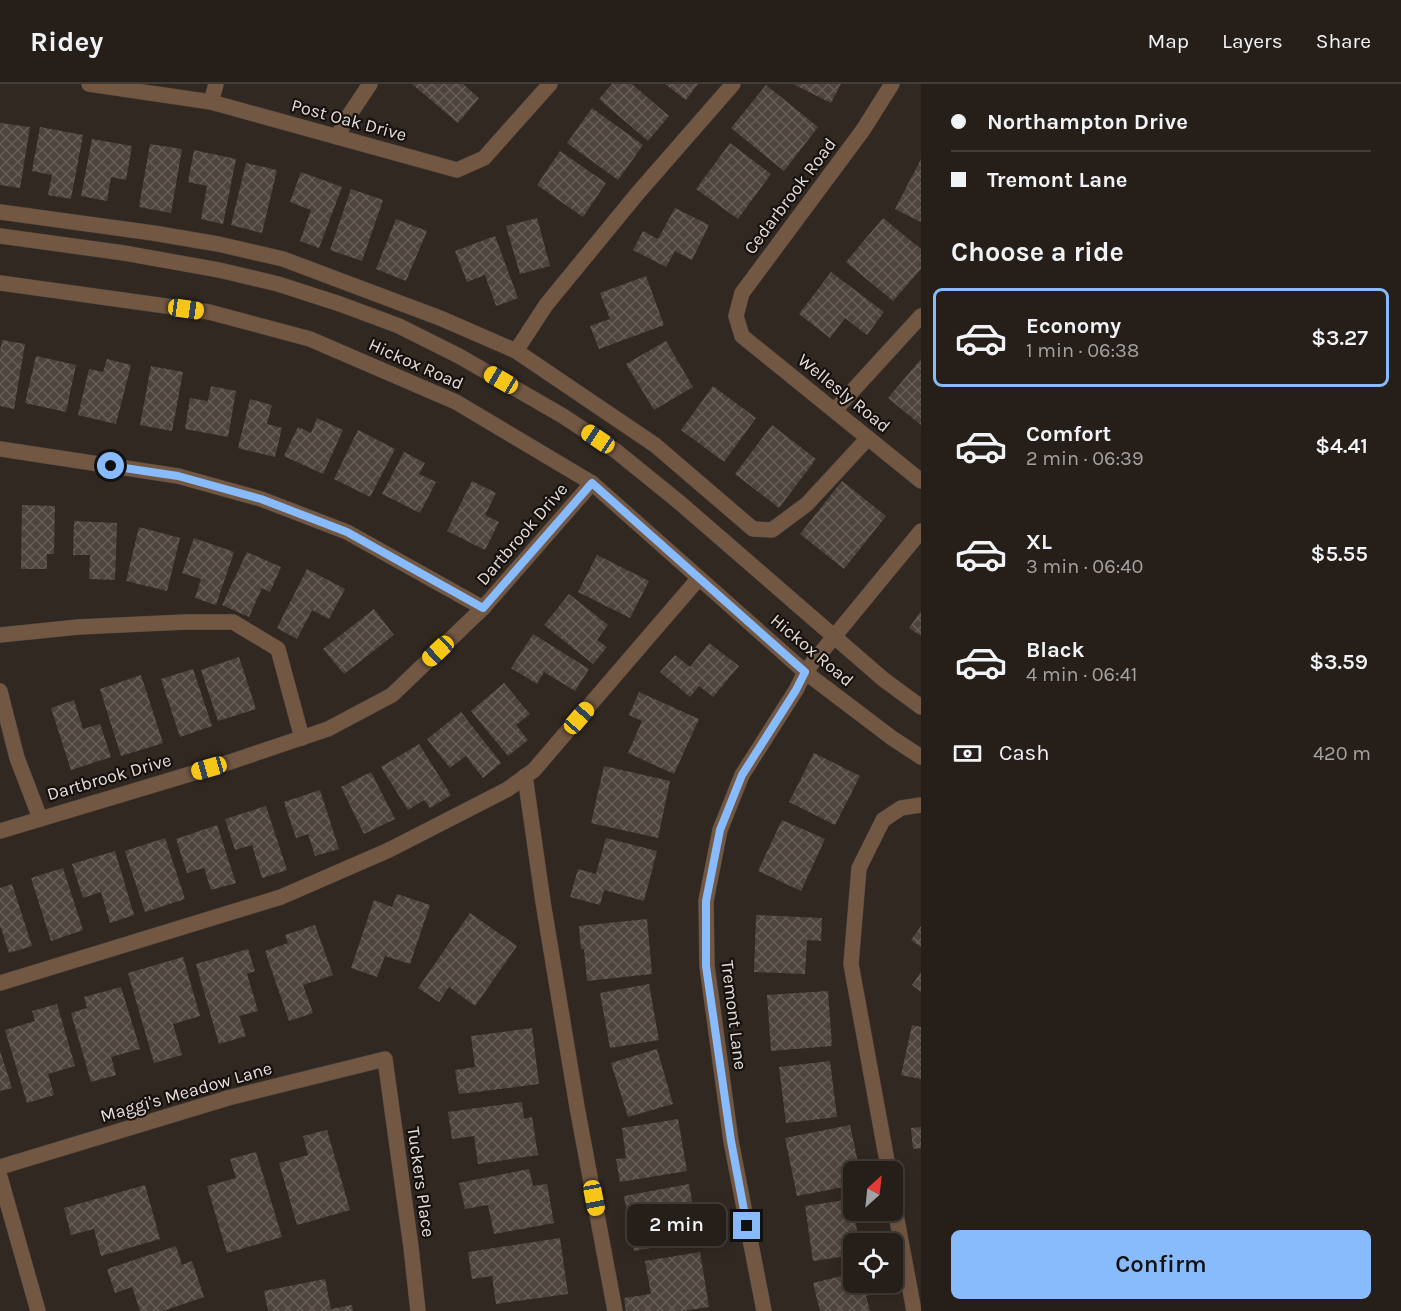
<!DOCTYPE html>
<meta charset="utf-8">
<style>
:root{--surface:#251e19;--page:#2d2722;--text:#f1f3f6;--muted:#a3a2a2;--line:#423c38;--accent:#88bbfc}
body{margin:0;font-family:Karla,sans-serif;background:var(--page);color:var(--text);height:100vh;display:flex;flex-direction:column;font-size:22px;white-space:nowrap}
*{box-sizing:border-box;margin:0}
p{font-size:20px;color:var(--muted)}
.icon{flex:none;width:33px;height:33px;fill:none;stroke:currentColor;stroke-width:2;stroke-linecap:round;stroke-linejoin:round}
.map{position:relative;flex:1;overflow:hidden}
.drawer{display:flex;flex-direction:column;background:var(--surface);width:480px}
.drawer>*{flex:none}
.banner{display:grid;align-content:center;height:132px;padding:0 30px;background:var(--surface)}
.needle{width:39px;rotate:27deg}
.fabs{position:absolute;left:843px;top:1077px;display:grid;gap:12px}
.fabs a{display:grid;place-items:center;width:60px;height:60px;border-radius:9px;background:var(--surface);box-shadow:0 3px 15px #0003,0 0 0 2px var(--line);font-size:30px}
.end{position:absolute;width:27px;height:27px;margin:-14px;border:8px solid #88bbfc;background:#111;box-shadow:0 0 0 3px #111}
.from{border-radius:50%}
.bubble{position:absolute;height:42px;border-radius:9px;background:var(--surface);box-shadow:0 3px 15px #0003,0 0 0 2px var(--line);font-size:20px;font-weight:600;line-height:42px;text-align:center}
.car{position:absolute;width:18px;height:36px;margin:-18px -9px;border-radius:8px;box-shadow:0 0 4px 2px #0007;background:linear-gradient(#f5c518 24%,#345 0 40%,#f5c518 0 76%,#345 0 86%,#f5c518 0)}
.banner b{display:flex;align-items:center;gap:21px;height:57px;font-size:22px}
.banner b+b{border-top:2px solid var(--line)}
.banner i{width:15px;height:15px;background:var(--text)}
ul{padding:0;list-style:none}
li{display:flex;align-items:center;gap:18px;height:99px;margin:0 12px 9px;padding:0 18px;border:3px solid transparent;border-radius:9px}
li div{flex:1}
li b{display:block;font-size:22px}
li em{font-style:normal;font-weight:600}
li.current{border-color:var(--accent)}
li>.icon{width:54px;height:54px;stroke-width:1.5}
h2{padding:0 30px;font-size:27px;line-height:72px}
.pay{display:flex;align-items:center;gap:15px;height:66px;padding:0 30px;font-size:22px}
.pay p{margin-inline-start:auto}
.action{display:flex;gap:12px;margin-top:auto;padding:12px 30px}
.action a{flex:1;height:69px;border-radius:9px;background:var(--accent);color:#111;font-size:24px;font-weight:600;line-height:69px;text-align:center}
header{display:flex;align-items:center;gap:36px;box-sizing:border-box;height:84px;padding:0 30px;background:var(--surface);border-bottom:2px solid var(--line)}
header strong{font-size:28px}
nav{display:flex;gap:33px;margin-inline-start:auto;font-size:21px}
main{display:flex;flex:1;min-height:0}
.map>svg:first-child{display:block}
.building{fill:url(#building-cross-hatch)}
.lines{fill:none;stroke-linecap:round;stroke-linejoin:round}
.minor-casing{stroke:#4d453e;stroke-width:16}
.minor{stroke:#725743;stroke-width:15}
.route{stroke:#88bbfc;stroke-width:8}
.labels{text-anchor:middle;stroke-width:4.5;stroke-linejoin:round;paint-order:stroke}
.street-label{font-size:18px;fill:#e3dcd8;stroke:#16110e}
</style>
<header>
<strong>Ridey</strong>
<nav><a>Map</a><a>Layers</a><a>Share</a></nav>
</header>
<main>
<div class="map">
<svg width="921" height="1227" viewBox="0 0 921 1227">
<defs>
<pattern id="building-cross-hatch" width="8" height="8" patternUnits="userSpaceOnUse" patternTransform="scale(1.5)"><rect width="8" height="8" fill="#4e443d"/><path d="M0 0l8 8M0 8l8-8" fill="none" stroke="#675e58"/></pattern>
</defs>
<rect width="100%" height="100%" fill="#312821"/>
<!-- building -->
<g class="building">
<path d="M412 0H463L479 14 458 39Z"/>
<path d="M612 0H632L669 32 648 57 599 15Z"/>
<path d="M665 0H698L686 16Z"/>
<path d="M793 0H841L831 19Z"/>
<path d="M766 1 818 43 784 87 731 44Z"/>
<path d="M592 24 643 61 618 96 567 59Z"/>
<path d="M0 39 30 43 20 104 0 101Z"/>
<path d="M40 43 83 51 71 115 48 111 52 91 32 87Z"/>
<path d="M92 55 132 62 126 96 111 93 107 117 81 112Z"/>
<path d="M730 59 771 90 738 135 696 105Z"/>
<path d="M150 60 182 65 171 129 139 123Z"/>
<path d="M194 66 236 75 223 140 201 135 207 102 188 98Z"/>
<path d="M560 67 606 99 583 133 537 101Z"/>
<path d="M921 75V138L895 125Z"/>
<path d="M246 79 277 86 262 149 231 141Z"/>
<path d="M301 88 342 103 319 164 300 157 311 126 290 118Z"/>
<path d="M351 105 383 116 362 177 330 166Z"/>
<path d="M675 124 709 141 692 176 675 167 666 183 633 166 643 147 658 155Z"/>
<path d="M537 134 550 182 520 190 506 142Z"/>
<path d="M883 134 921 165V185L893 217 846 178Z"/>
<path d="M396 135 427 147 406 197 376 185Z"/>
<path d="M495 152 518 214 496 222 485 191 467 198 455 167Z"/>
<path d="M831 188 884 228 867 251 845 234 830 254 799 230Z"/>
<path d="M646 192 664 241 599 265 590 242 610 235 600 209Z"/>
<path d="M2 256 25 260 14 325 0 322V267Z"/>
<path d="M666 257 693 303 654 326 626 280Z"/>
<path d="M36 272 76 281 66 328 25 319Z"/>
<path d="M107 275 131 281 116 340 78 331 89 285 103 288Z"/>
<path d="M921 275V341L888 314Z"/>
<path d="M151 282 183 288 172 347 140 341Z"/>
<path d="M211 302 236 307 228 353 185 345 190 314 208 317Z"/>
<path d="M713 302 756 334 724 378 681 346Z"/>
<path d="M250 315 272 321 267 340 282 344 275 373 238 364Z"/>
<path d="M317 334 343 346 323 390 284 372 298 343 311 349Z"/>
<path d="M772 341 816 375 779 424 735 390Z"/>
<path d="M358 346 395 365 370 413 334 395Z"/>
<path d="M404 368 425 379 419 390 436 398 420 429 382 410Z"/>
<path d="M472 397 496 409 485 431 499 438 485 466 447 447Z"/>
<path d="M842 397 886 432 844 485 800 450Z"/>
<path d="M22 421 55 422 54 470H47V485H21Z"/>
<path d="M74 437 117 439 115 496 89 495 90 471H73Z"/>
<path d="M139 443 180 454 167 507 126 497Z"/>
<path d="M194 454 234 468 216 521 195 514 201 495 182 489Z"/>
<path d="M247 468 281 483 270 508 262 504 249 533 222 521Z"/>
<path d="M597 471 649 497 630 534 578 508Z"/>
<path d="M307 485 345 505 329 535 312 526 297 555 277 544Z"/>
<path d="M569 510 608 541 597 556 607 563 593 580 544 541Z"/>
<path d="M374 525 394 551 344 590 323 565Z"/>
<path d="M921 527V552L909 544Z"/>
<path d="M533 550 589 585 575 607 544 588 537 600 511 584Z"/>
<path d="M709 559 739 582 713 613 699 602 690 613 660 588 675 571 690 583Z"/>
<path d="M239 573 256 625 218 637 201 586Z"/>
<path d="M193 585 212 642 180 653 161 595Z"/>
<path d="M141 591 163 659 121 672 100 605Z"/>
<path d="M504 599 530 630 516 641 528 656 508 672 471 627Z"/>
<path d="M639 608 699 635 674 690 628 669 642 637 629 631Z"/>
<path d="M74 616 83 645 100 640 111 673 71 686 51 624Z"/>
<path d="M461 628 501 679 483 694 466 672 450 684 427 655Z"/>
<path d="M419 660 451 711 430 724 424 716 408 726 381 683Z"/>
<path d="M814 669 860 692 835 741 789 718Z"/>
<path d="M604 682 670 697 658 754 591 739Z"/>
<path d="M371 688 395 735 364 750 341 703Z"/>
<path d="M320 706 339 765 315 772 308 750 296 754 284 718Z"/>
<path d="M266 722 287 786 262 794 252 761 235 766 225 735Z"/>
<path d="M782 736 825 755 801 807 758 787Z"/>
<path d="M217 741 236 799 211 806 204 784 187 789 176 755Z"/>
<path d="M165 754 185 815 145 828 125 767Z"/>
<path d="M606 754 657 767 644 817 604 806 600 821 570 813 578 785 596 790Z"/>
<path d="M115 767 134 831 110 839 101 808 83 814 72 780Z"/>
<path d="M63 784 83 846 51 857 31 794Z"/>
<path d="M12 800 32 862 9 869 1 844H0V804Z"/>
<path d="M397 810 430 821 410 880 385 872 377 893 351 884 374 816 392 823Z"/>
<path d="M470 829 517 862 475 922 449 903 439 918 418 904Z"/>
<path d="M756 831 822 834 821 857 807 856 805 890 754 888Z"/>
<path d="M647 835 652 890 587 897 584 865H581L579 842Z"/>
<path d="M315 841 333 891 303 901 313 929 289 937 265 867 288 859 285 851Z"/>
<path d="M921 842V863L911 856Z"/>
<path d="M248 865 255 887 247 890 258 927 239 932 246 952 219 960 196 880Z"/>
<path d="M183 873 200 932 173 940 182 971 154 979 128 889Z"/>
<path d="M921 888V908L912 901Z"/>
<path d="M649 900 659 956 610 964 600 909Z"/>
<path d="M121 903 140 965 111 973 116 991 91 998 71 929 87 924 84 913Z"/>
<path d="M828 907 832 962 771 967 767 911Z"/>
<path d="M57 920 75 982 48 990 54 1011 27 1019 5 946 35 937 32 927Z"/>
<path d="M912 941 921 943V995L901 991Z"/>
<path d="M532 944 539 1000 459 1010 455 986 475 983 471 952Z"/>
<path d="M657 965 673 1020 628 1033 611 979Z"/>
<path d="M0 967 12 1004 0 1007Z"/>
<path d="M830 977 837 1033 786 1039 779 983Z"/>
<path d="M522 1018 524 1035 532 1033 538 1071 478 1080 474 1052 452 1055 448 1028Z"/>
<path d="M678 1035 687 1087 620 1098 616 1075 626 1074 622 1044Z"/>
<path d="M850 1041 860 1088H854V1101L797 1112 785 1054Z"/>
<path d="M921 1043V1064L913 1065 911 1044Z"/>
<path d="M327 1046 350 1126 297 1141 279 1079 308 1071 303 1052Z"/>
<path d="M256 1068 282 1153 227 1169 207 1102 236 1094 230 1075Z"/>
<path d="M529 1085 533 1102 547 1100 554 1139 494 1150 488 1121 465 1125 459 1099Z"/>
<path d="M689 1100 699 1155 634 1167 624 1112Z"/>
<path d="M145 1101 160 1155 101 1172 94 1145 71 1151 64 1124Z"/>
<path d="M852 1115 859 1160H854V1171L813 1177 805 1122Z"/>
<path d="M560 1154 568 1210 496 1220 492 1192 472 1195 468 1168Z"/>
<path d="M176 1162 182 1181 192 1177 204 1213 163 1227H140L132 1203 115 1209 107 1185Z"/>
<path d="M700 1168 709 1223 682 1227H626L624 1214 651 1210 645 1177Z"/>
<path d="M854 1189V1198H881L883 1208 866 1212 870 1227H820L813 1199Z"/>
<path d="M325 1195 331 1225 352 1221 353 1227H268L264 1207Z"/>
</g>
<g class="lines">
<defs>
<g id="minor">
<path d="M89 0 211 18 457 86 484 74 550 0"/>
<path d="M892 0 863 46 742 209 736 232 742 252 921 397"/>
<path d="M211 18 216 0"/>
<path d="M337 53 348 33 370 0"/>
<path d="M0 128 153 149 218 160 283 175 440 234 516 267 655 361 753 445 772 446 807 420 868 354"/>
<path d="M0 152 124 169 219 186 278 200 340 220 399 242 459 272 563 332 616 367 679 418 883 595 921 623"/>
<path d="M0 199 209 228 310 255 456 318 592 399 805 588 892 654 921 673"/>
<path d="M516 267 546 221 637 110 733 0"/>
<path d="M835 326 921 232"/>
<path d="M0 365 178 392 261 415 347 448 483 524"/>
<path d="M0 551 78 543 185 538H233L278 565 302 654"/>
<path d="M0 607 17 674 40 734"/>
<path d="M525 692 543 818 577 1023 615 1227"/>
<path d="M0 747 230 678 328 645 392 611 483 524 592 399"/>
<path d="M0 899 281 813 389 766 508 705 534 686 699 494"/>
<path d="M0 1083 228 1014 385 975 411 1163 418 1227"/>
<path d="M889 1088 851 880 859 784 883 736 901 724 921 721"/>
<path d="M0 1093 38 1227"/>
<path d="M892 1109 914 1227"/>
<path d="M764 1227 731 1057 707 882 706 817 720 746 742 691 796 606 805 588 921 447"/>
</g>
</defs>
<!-- minor casing -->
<use href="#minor" class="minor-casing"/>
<!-- minor -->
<use href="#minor" class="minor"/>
</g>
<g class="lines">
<!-- route -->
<path class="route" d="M111 382 178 392 261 415 347 448 483 524 592 399 805 588 796 606 742 691 720 746 706 817V882L731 1057 747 1142"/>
</g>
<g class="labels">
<!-- street labels -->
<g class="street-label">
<text transform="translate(349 36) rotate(15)" y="6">Post Oak Drive</text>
<text transform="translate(790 112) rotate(-53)" y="6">Cedarbrook Road</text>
<text transform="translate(416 280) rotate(24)" y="6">Hickox Road</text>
<text transform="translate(844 309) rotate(39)" y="6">Wellesly Road</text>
<text transform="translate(522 450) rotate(-49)" y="6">Dartbrook Drive</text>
<text transform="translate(812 566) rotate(40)" y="6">Hickox Road</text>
<text transform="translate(109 693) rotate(-16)" y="6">Dartbrook Drive</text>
<text transform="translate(734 931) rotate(83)" y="6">Tremont Lane</text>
<text transform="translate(186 1008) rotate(-16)" y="6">Maggi's Meadow Lane</text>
<text transform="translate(421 1098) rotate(82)" y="6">Tuckers Place</text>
</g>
</g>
</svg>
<div class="fabs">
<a><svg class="needle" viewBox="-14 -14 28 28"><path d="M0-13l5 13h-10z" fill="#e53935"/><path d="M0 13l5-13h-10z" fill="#a3a2a2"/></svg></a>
<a><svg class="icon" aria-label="locate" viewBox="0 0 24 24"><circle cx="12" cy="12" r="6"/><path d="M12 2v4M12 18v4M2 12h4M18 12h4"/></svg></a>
</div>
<i class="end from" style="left:111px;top:382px"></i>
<i class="end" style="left:747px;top:1142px"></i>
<div class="bubble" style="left:627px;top:1120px;width:99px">2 min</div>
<i class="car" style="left:186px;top:225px;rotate:98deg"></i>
<i class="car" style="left:501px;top:296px;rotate:300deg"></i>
<i class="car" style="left:598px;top:355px;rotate:304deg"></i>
<i class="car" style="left:438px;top:567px;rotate:227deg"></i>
<i class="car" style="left:579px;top:634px;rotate:41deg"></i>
<i class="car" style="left:209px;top:684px;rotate:254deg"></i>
<i class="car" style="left:594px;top:1114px;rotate:169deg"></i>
</div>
<section class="drawer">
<div class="banner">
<b><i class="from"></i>Northampton Drive</b>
<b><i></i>Tremont Lane</b>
</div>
<h2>Choose a ride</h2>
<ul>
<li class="current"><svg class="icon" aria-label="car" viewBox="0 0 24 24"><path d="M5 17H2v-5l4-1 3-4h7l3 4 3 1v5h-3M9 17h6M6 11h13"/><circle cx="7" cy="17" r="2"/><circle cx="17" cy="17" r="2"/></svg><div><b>Economy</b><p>1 min · 06:38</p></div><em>$3.27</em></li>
<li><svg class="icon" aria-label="car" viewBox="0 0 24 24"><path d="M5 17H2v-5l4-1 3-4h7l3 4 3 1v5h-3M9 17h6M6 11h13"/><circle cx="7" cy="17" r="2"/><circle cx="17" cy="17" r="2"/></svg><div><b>Comfort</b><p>2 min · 06:39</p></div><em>$4.41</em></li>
<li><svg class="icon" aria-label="car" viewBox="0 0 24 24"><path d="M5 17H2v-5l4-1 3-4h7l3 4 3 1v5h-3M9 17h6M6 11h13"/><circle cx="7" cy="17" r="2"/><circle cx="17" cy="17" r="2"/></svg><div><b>XL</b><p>3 min · 06:40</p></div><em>$5.55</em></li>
<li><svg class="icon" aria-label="car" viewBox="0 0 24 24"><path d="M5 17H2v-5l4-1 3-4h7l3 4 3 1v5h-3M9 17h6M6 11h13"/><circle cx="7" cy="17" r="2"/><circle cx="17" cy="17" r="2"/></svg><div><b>Black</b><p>4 min · 06:41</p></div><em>$3.59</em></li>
</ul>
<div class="pay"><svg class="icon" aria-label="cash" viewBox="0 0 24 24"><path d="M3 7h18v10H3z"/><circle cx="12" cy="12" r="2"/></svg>Cash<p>420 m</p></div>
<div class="action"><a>Confirm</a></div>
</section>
</main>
